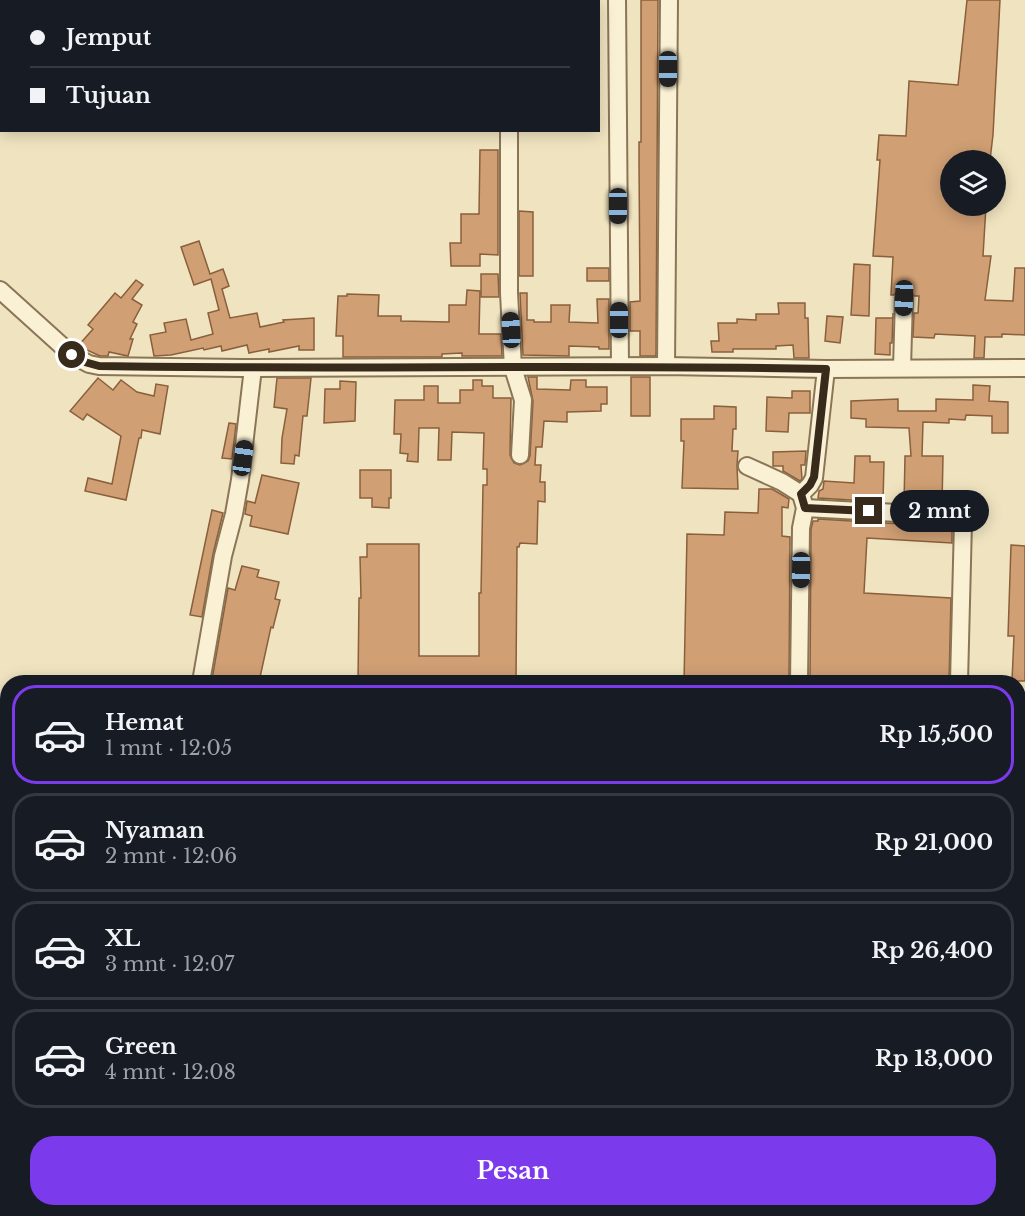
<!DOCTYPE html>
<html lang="id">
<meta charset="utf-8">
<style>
:root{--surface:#171b24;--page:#242831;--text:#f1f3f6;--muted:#9ea1a6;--line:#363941;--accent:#7c3aed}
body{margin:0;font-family:"Libre Baskerville",serif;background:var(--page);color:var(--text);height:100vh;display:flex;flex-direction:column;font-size:22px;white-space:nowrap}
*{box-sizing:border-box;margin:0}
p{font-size:20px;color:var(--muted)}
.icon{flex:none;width:33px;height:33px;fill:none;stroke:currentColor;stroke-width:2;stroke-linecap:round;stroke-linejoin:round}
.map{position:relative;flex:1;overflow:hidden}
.details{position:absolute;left:0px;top:675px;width:1026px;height:542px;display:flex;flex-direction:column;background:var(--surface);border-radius:24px 24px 0 0;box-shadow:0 3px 15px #0003}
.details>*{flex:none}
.guide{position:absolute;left:0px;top:0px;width:600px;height:132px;box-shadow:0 3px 15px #0003;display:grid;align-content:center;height:132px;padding:0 30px;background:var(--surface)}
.tools{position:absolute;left:940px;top:150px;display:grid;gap:12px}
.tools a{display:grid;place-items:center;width:66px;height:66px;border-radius:50%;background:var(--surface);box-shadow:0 3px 15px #0003;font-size:30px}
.end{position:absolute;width:27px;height:27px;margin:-14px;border:8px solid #392b1c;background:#fff;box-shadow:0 0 0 3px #fff}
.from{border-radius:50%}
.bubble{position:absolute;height:42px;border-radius:21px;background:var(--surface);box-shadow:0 3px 15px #0003;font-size:20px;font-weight:700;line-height:42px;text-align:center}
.car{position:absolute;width:18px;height:36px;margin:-18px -9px;border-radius:8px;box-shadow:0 0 4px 2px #0007;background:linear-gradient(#222 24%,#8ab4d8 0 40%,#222 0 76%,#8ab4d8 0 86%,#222 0)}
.guide b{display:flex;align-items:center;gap:21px;height:57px;font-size:22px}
.guide b+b{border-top:2px solid var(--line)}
.guide i{width:15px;height:15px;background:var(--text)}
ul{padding:10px 0 0;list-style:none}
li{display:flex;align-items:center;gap:18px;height:99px;margin:0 12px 9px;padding:0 18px;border:3px solid var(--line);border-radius:24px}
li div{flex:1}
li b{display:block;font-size:22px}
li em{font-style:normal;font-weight:700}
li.active{border-color:var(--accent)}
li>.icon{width:54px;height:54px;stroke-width:1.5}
.cta{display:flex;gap:12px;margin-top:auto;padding:12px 30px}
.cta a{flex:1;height:69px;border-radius:24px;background:var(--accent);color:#fff;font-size:24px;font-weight:700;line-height:69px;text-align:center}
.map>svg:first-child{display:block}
.building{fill:#d09f74;stroke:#8a5f3c;stroke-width:1.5}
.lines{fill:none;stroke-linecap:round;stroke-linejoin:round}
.minor-casing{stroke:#8a7557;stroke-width:20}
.minor{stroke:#faf1d4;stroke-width:16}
.route{stroke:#392b1c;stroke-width:8}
</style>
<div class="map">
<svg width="1025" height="1216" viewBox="0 0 1025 1216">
<rect width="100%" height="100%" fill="#f0e4c0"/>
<!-- building -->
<g class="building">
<path d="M641 0H658L656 356H640V331H630V302L640 301 639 160V142H641Z"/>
<path d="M967 0H1000L993 135 990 160H951V206H986L983 256H991L985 300 1013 301 1015 268H1025V335L1002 334V337H985L984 358H974L975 336 935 334 934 338 913 337 914 313H918L919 296H914L910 289 905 288 899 289 894 295H891L893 257 873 256 880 160H877L879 135 906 136 909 81 958 85Z"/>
<path d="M480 150H498V255L480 254V266H451L450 243H461V214H479Z"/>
<path d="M519 211 533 212V276H519Z"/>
<path d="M199 241 210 274 223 269 229 286 222 289 230 318 257 313 260 327 284 322 283 320 314 318V350H299V346L269 352V349L249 353 247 345 222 351 221 346 204 350 203 348 171 355 154 356 150 335 166 332 164 323 186 319 191 340 213 334 208 313 219 310 211 279 194 285 181 247Z"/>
<path d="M854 264 870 265 869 316 851 315Z"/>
<rect x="587" y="268" width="22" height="13"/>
<path d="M481 274H498L499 297H481Z"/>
<path d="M136 280 143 285 132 299 142 305 133 322 137 324 130 339H133L128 356 109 352 108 356H100L78 346 93 329 88 325 115 293 121 298Z"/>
<path d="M467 290 480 291 479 334H501L502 356H462V353L442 354V357H343V336H336L338 296H347V294L379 295 378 316H401V321L449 322V305H466Z"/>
<path d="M520 293H527V320H534V322H551V305H570L569 322 598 323 597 299H609V349H599V347L569 346V356L523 355Z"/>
<path d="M778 303H805V318H808L809 358H794L793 345 776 346V349H733V352H712L711 341H719L718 323H737V319L756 320V314H779Z"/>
<path d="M893 313 892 343H890V355L875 354 876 318H893Z"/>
<path d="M827 316 843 317 840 343 825 341Z"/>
<path d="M528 377H537V389L570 390 571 380H586V387H607V404H601V411L567 412V422L544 421 542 447H536L535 465H541L540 482H545V502L538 501 537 544 520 543 519 547H517L516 682H358L359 598H361L360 557H367V544H419V656H479V593H481L483 485H487V469H483L484 433 452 432 451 460H438L439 428H419L418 462 407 461 408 454 400 453 401 434H394L395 400H424V386H438V403H460V390H473V380H482V386H493V398H511L510 455 514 463 520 465 528 461 530 456 533 401Z"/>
<rect x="631" y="377" width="19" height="39"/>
<path d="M98 378 113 390 121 380 137 392 154 396 156 384 168 386 160 434 142 430 141 438H139L126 500 85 491 88 478 112 484 121 436 87 414 83 420 70 411Z"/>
<path d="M277 378H311L307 416H303L299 456 295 455 294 464 281 463 282 438 287 409 274 407Z"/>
<path d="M340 381 356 382 355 421 324 423 325 389H340Z"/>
<path d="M973 385 990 386 989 401 1008 402V433H992V416L966 415 965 420 949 419V423L923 422 922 456H943L942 505 904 503 905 456H911L909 428 866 427V419L851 418V401L898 399V411H936V399L973 400Z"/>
<path d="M792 391H810V413H789L788 432 766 431 767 397 792 398Z"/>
<path d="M714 406 736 407V429H733L732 451H738L737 466 738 489 682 488 684 441H681V419H714Z"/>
<path d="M229 423 236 424 232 459 222 458Z"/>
<path d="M806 451 805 465H801L802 479 800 481 783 471V466H773V452Z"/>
<path d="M855 456H870V462H884L883 502 818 498 819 491 823 489 824 481 854 483Z"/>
<path d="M360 470H391V498H389V508L372 507V498H360Z"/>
<path d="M262 475 299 483 288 534 250 526 252 516 245 514 247 501 255 503Z"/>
<path d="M759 489H772L789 499 788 508 782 507V536L790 537 789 682H684L687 534 724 535 725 512 758 513Z"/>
<path d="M212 510 223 513 213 554 202 617 190 615Z"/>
<path d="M818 519 952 527V543L867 538 864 593 951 598 949 682 810 681 811 529 813 521H818Z"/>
<path d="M1011 545 1025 546V681H1012L1014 636H1008Z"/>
<path d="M242 566 259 570 257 577 279 582 275 599 280 600 273 628 271 627 259 682H233L212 679 228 588 235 590Z"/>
</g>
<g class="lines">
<defs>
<g id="minor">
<path d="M508 0V2"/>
<path d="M617 0 620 366"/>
<path d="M509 130V293L513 368 523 400 520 455"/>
<path d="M0 290 72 355 89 364 99 366 242 368 666 366 826 369 1025 368"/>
<path d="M666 366 669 0"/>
<path d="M902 368 904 298"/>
<path d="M747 466 782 482 801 494"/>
<path d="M805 508 953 516 958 517 963 522 959 682"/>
<path d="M201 682 223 556 234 514 240 480 253 368"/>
<path d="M799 682 801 528 805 508 801 494 810 485 814 478 826 369"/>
<path d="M540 1216 541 1209"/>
</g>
</defs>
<!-- minor casing -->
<use href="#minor" class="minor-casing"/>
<!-- minor -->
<use href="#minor" class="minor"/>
</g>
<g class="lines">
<!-- route -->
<path class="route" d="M72 355 81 361 99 366C341 370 583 364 826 369L814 477 810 485 801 494 805 508 869 511"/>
</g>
</svg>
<div class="tools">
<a><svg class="icon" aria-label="layers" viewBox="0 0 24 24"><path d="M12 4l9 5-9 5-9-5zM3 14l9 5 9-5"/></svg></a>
</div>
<i class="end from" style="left:72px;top:355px"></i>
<i class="end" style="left:869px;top:511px"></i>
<div class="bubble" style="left:890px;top:490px;width:99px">2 mnt</div>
<i class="car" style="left:668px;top:69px;rotate:180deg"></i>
<i class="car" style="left:618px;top:206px;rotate:180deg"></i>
<i class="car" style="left:904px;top:298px;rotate:182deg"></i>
<i class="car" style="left:619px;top:320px;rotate:0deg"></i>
<i class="car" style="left:511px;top:330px;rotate:357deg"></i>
<i class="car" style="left:243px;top:458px;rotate:8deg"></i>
<i class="car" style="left:801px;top:570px;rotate:181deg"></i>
<div class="guide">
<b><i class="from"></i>Jemput</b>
<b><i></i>Tujuan</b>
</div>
<section class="details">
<ul>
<li class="active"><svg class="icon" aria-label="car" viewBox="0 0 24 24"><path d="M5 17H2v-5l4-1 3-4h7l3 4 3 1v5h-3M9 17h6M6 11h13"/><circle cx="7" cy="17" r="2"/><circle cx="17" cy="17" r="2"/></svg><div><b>Hemat</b><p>1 mnt · 12:05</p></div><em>Rp 15,500</em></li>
<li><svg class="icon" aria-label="car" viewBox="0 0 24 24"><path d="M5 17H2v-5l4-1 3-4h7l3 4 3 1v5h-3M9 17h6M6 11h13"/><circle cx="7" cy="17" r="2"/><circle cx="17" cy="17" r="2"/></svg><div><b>Nyaman</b><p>2 mnt · 12:06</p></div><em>Rp 21,000</em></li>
<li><svg class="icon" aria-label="car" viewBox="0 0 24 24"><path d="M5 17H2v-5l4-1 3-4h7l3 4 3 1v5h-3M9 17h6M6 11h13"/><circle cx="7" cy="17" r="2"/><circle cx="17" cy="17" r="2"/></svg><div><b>XL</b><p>3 mnt · 12:07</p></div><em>Rp 26,400</em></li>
<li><svg class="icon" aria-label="car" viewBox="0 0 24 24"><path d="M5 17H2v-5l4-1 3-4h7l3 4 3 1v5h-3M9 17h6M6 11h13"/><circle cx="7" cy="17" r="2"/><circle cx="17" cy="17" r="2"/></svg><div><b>Green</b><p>4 mnt · 12:08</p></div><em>Rp 13,000</em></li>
</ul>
<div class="cta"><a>Pesan</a></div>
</section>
</div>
